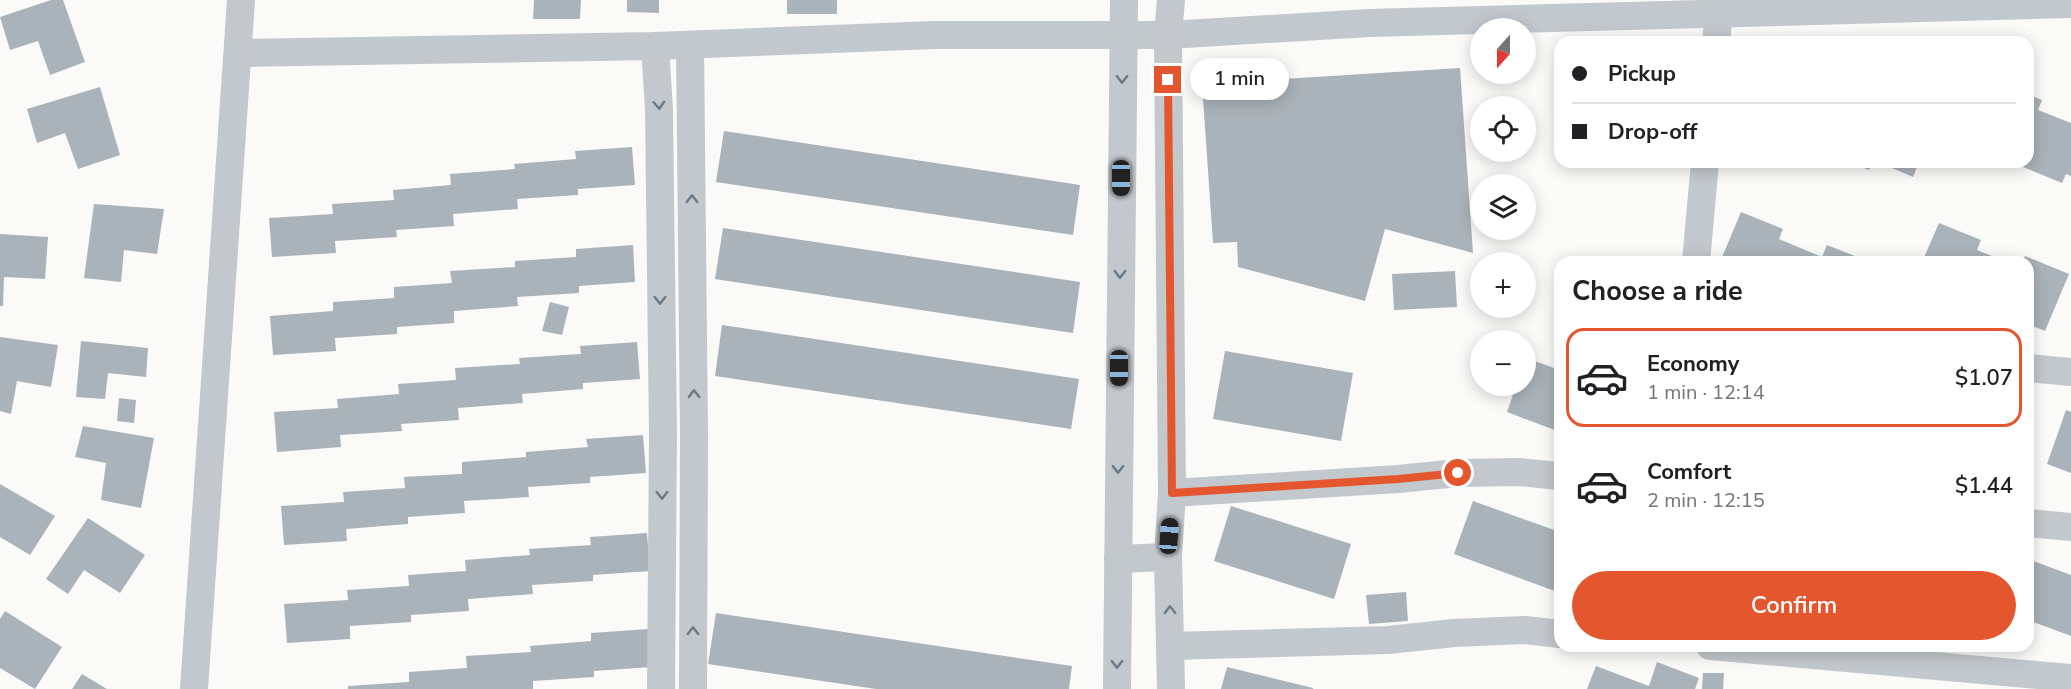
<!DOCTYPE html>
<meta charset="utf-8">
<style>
:root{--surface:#fff;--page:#f6f6f6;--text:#202124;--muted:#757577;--line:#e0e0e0;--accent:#e4572e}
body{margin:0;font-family:"Nunito Sans",sans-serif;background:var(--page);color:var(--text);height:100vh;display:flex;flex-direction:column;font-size:22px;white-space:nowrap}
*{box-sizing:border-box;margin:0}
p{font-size:20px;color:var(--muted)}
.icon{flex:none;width:33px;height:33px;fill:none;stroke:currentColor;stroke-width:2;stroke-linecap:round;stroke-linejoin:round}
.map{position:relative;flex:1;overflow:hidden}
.sheet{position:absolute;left:1554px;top:256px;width:480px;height:396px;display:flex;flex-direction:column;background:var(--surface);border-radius:18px;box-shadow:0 3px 15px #0003}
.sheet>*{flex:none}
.hud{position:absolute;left:1554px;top:36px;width:480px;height:132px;border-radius:18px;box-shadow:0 3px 15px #0003;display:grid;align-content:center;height:132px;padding:0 18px;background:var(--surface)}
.needle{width:39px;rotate:201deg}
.tools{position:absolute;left:1470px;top:18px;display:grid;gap:12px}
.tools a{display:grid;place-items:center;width:66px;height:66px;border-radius:50%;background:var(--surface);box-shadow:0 3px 15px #0003;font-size:30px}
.end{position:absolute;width:27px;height:27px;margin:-14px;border:8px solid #e4572e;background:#fff;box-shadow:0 0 0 3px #fff}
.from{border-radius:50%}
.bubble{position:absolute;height:42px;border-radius:21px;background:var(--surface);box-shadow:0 3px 15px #0003;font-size:20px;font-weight:600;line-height:42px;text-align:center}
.car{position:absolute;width:18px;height:36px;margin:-18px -9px;border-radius:8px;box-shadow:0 0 4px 2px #0007;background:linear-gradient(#222 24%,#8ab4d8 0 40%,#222 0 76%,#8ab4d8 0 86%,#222 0)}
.hud b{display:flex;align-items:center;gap:21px;height:57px;font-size:22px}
.hud b+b{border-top:2px solid var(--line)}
.hud i{width:15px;height:15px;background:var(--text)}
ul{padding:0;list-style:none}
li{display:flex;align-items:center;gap:18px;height:99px;margin:0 12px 9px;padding:0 6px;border:3px solid transparent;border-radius:18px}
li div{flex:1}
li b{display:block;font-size:22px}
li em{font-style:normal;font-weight:600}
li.selected{border-color:var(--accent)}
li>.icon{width:54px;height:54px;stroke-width:1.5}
h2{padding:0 18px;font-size:27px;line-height:72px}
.cta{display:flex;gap:12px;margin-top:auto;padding:12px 18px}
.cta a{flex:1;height:69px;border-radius:36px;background:var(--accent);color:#fff;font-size:24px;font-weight:600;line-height:69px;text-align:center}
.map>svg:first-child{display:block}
.building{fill:#aab3b9}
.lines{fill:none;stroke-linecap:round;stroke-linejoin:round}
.minor{stroke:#c3c8cc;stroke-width:28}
.oneway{stroke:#6a7a87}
.route{stroke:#e4572e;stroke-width:8}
</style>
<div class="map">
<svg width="2071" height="689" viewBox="0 0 2071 689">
<rect width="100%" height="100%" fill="#fafaf8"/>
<!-- building -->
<g class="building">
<path d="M51 0H63L85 62 50 75 38 41 10 50 0 17Z"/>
<path d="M534 0H581L580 19H533Z"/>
<path d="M627 0H659V13L627 12Z"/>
<rect x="787" y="0" width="50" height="14"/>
<path d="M1460 68 1473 253 1385 229 1365 301 1238 267 1237 242 1213 243 1202 84Z"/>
<path d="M100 87 120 155 78 169 65 133 37 143 27 109Z"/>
<path d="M2028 94 2042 100 2038 110 2071 123V176L2066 174 2062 183 2011 162H2028Z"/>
<path d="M724 131 1080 185 1073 235 716 182Z"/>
<path d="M632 147 635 185 578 189V195L517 199 518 209 453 214 454 226 396 230 397 237 335 241 336 253 272 257 269 218 333 214 332 204 394 200 393 190 451 185 450 174 515 169 514 164 576 159 575 151Z"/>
<path d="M1850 162H1872L1869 170Z"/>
<path d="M1878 162H1919L1913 177Z"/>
<path d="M94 204 164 209 157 254 124 250 121 282 84 278Z"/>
<path d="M1741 212 1783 229 1779 239 1822 257 1827 245 1870 262H1720Z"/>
<path d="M1939 223 1981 240 1977 250 2007 262H1922Z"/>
<path d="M723 228 1080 282 1073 333 715 279Z"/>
<path d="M0 234 48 237 45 279 4 277 3 306H0Z"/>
<path d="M633 245 635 282 579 286V293L517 297 518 306 454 311V323L397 327V334L335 338 336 351 273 355 270 316 333 311V302L394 298V287L452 283 450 271 515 267V261L576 257V249Z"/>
<path d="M2025 256 2069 274 2045 331 2028 324V262H2022Z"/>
<path d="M1455 271 1457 307 1394 310 1392 274Z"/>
<path d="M550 302 569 307 562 335 542 331Z"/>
<path d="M722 325 1079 379 1071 429 715 376Z"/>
<path d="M0 337 58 345 51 387 17 381 11 414 0 411Z"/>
<path d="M81 341 148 348 146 377 108 373 105 399 76 397Z"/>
<path d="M637 342 640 379 583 383V389L522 394 523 403 458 408 459 420 401 424 402 431 340 435 341 447 277 452 274 412 338 408 337 399 399 394 398 384 456 380 455 368 520 364 519 358 581 354 580 346Z"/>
<path d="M1225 351 1353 373 1341 441 1213 419Z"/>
<path d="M1526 358 1560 370V432L1507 412 1516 386H1526Z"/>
<path d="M119 398 136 400 134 423 117 421Z"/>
<path d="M2066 410 2071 412V473L2047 464Z"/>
<path d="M83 426 154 438 141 508 101 500 106 463 75 457Z"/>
<path d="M643 435 646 473 590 477V483L528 487 529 497 464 501 465 513 408 517V524L346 529 347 541 284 545 281 506 344 502 343 492 405 488 404 477 462 474V462L526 457V452L588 447 586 439Z"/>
<path d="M0 484 55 516 30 555 0 537Z"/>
<path d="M1473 501 1560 532V593L1454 554Z"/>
<path d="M1231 506 1351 544 1334 599 1214 561Z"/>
<path d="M88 518 145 555 120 593 84 570 68 594 46 579Z"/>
<path d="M647 533 650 571 593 575V581L532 585 533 594 468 599 469 611 411 615V622L350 626V639L287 643 284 604 348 600 347 590 409 586 408 575 466 571 465 560 530 555 529 549 591 545 590 537Z"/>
<path d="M2028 559 2071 575V636L2028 620Z"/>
<path d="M1406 592 1408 621 1369 624 1366 595Z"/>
<path d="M5 611 62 647 35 689 0 668V619Z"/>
<path d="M716 613 1072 666 1069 689H876L708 664Z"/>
<path d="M648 629 651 667 594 671V677L533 681V689H348V686L409 682V672L467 668 466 656 531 652 530 646 591 641V633Z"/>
<path d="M1657 662 1699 678 1695 689H1587L1596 666 1649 686Z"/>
<path d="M1227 667 1313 688V689H1221Z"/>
<path d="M1703 673H1724L1723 689H1702Z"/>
<path d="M82 674 107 689H72Z"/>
</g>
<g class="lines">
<!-- minor -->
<g class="minor">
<path d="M1716 42 1719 13"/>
<path d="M690 45 694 435 693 689"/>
<path d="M655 46 659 110 663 435 661 689"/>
<path d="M238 53 655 46 934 35H1168L1369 23 2071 4"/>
<path d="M1696 262 1705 162"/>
<path d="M2028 368 2071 372"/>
<path d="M1172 493 1398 479 1458 473 1519 472 1560 476"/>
<path d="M2028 523 2071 527"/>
<path d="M1118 559 1168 557"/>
<path d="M1170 646 1388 640 1454 633 1525 630 1560 634"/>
<path d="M1710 646 2071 678"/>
<path d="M194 689 241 0"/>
<path d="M1117 689 1124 0"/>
<path d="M1171 689 1168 557 1172 493 1168 35 1171 0"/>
</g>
</g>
<!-- one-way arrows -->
<defs><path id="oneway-chevron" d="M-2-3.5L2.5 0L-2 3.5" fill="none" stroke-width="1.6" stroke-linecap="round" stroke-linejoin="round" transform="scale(1.5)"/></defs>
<g class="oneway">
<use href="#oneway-chevron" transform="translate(1122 79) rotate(91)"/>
<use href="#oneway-chevron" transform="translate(659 105) rotate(87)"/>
<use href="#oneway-chevron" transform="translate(692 199) rotate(-90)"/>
<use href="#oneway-chevron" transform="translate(1120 274) rotate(91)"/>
<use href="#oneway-chevron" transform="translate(660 300) rotate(90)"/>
<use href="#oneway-chevron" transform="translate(694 394) rotate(-91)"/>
<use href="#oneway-chevron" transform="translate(1118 469) rotate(91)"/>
<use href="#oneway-chevron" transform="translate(662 495) rotate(90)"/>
<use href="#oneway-chevron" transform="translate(1170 610) rotate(-91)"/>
<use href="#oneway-chevron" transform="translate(693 631) rotate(-90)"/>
<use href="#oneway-chevron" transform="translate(1117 664) rotate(90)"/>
</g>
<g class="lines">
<!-- route -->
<path class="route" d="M1168 80 1172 493 1398 479 1458 473"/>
</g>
</svg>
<div class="tools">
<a><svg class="needle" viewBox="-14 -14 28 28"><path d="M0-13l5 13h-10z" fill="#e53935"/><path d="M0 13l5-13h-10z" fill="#757577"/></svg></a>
<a><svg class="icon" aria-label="locate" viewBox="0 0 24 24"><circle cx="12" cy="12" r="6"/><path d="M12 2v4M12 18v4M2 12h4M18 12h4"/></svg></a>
<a><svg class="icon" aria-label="layers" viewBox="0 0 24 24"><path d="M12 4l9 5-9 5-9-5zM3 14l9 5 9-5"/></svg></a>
<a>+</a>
<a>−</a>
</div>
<i class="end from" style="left:1458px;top:473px"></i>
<i class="end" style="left:1168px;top:80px"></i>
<div class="bubble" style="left:1190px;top:58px;width:99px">1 min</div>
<i class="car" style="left:1121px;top:178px;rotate:180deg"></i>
<i class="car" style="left:1119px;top:368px;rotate:180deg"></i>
<i class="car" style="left:1169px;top:536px;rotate:4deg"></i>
<div class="hud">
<b><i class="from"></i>Pickup</b>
<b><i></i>Drop-off</b>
</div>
<section class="sheet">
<h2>Choose a ride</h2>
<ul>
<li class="selected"><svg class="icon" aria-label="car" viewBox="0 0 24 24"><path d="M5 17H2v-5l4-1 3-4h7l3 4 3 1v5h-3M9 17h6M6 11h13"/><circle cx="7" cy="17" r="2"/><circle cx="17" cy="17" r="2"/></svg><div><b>Economy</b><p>1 min · 12:14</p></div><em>$1.07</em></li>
<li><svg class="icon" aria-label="car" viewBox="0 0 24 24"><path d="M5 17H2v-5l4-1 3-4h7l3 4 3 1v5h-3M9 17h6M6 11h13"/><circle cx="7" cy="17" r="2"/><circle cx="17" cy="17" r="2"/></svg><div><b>Comfort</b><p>2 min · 12:15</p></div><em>$1.44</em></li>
</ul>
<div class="cta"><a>Confirm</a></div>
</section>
</div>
